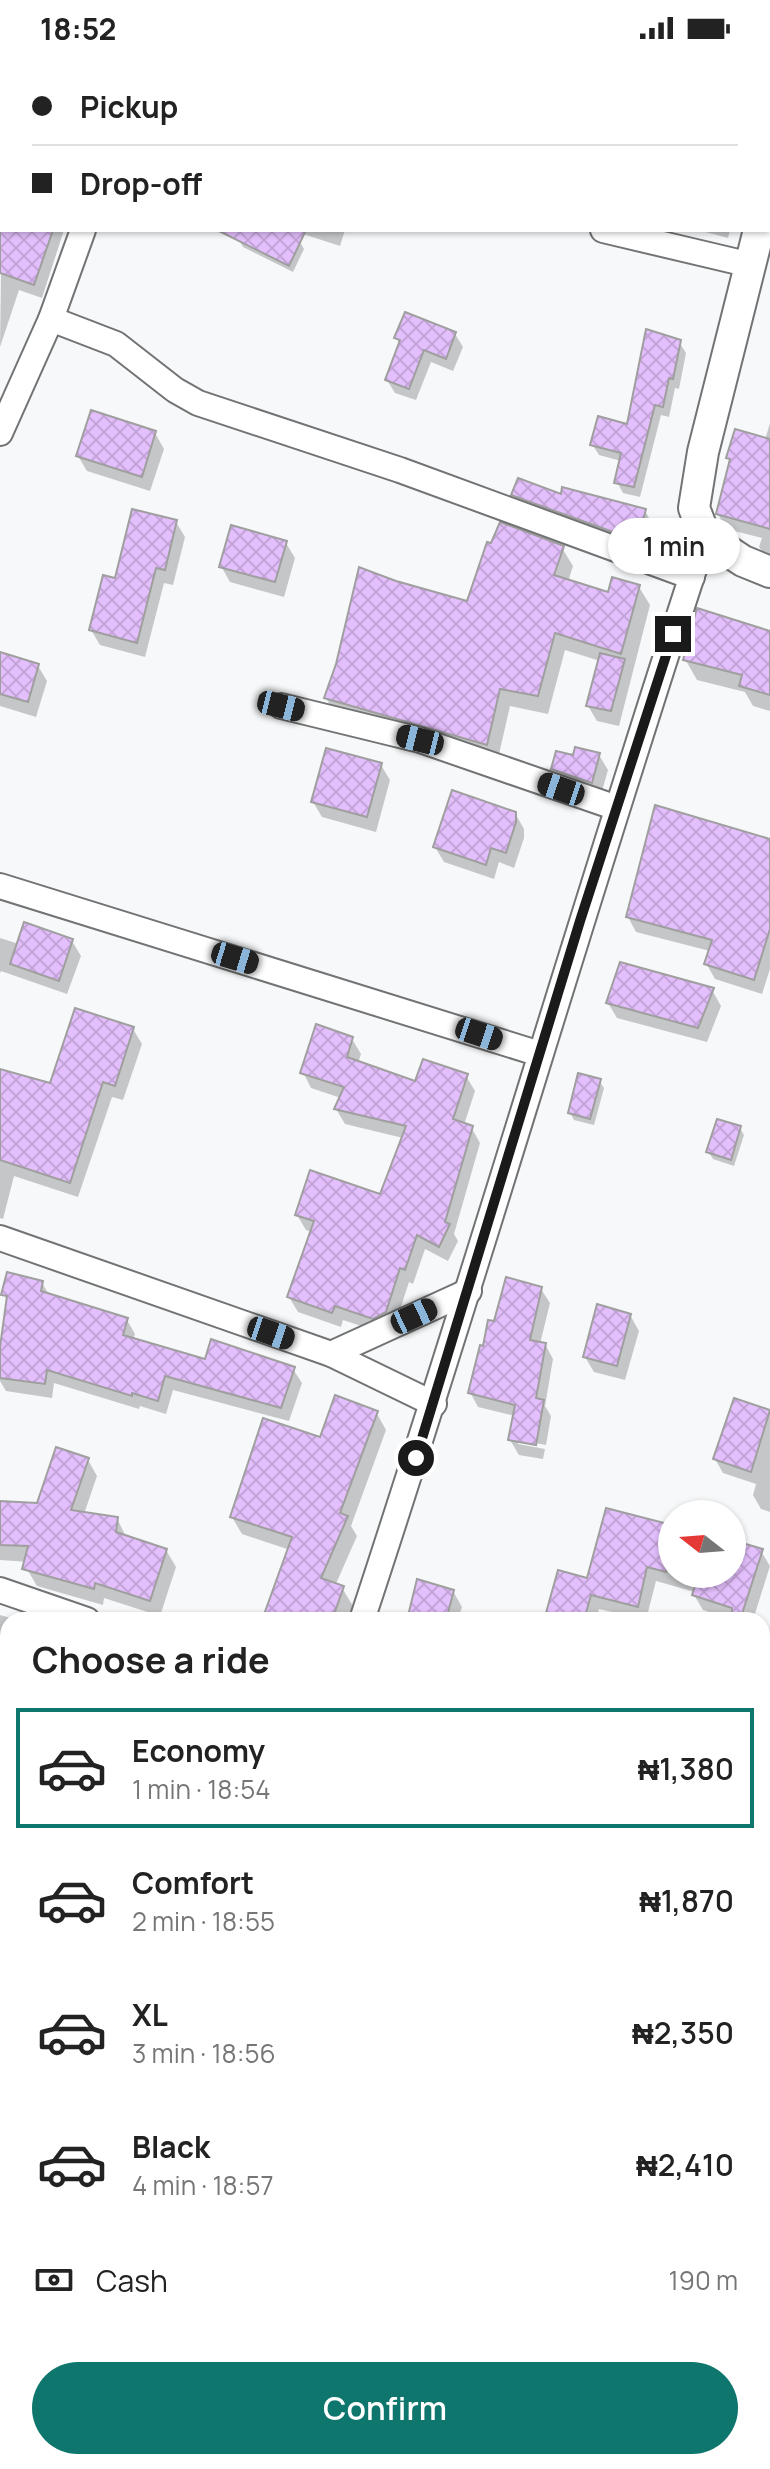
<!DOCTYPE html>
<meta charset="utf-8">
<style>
:root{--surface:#fff;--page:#f2f2f2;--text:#222;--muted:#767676;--line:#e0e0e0;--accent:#0f766e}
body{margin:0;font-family:Manrope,sans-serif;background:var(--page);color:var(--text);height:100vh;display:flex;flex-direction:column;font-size:30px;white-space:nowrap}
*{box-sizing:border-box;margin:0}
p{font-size:26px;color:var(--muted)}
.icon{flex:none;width:44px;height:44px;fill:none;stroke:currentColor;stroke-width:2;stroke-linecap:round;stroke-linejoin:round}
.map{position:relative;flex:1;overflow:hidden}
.side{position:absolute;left:0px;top:1556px;width:770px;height:858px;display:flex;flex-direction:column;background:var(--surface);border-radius:24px 24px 0 0;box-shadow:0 2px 6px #0004}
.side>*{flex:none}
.top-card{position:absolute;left:0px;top:0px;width:770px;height:176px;box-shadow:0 2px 6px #0004;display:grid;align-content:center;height:176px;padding:0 32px;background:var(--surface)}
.needle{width:52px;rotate:287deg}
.tools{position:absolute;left:658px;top:1444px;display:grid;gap:16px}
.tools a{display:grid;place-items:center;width:88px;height:88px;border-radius:50%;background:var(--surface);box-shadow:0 2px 6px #0004;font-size:40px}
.end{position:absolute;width:36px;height:36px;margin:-18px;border:10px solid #1a1a1a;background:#fff;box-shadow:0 0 0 4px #fff}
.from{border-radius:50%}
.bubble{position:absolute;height:56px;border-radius:28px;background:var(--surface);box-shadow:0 2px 6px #0004;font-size:26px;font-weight:600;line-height:56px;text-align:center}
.car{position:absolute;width:24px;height:48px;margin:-24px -12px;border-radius:10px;box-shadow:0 0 6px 2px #0007;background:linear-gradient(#222 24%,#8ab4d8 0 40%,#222 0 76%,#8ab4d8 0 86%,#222 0)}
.top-card b{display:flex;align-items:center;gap:28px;height:76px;font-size:30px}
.top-card b+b{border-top:2px solid var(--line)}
.top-card i{width:20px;height:20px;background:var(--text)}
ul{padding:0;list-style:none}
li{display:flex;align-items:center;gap:24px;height:120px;margin:0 16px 12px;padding:0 16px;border:4px solid transparent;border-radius:0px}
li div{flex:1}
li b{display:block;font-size:30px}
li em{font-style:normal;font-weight:600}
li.active{border-color:var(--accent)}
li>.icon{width:72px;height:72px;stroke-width:1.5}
h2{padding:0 32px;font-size:36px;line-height:96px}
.pay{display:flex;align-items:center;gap:20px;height:88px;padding:0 32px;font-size:30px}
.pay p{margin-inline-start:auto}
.button{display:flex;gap:16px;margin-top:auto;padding:16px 32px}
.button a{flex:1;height:92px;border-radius:48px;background:var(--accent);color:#fff;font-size:32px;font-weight:600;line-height:92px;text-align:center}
.status{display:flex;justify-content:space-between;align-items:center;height:56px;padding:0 40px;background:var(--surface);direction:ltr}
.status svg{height:22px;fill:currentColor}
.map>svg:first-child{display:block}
.shadow{fill:#0003}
.building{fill:url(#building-cross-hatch);stroke:#a09fa0;stroke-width:2}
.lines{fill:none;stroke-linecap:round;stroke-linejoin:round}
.minor-casing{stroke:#727374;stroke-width:28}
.tertiary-casing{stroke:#727374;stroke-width:34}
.minor{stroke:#fff;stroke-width:24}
.tertiary{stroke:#fff;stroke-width:30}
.route{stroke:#1a1a1a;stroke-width:10}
</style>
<div class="status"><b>18:52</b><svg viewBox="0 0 49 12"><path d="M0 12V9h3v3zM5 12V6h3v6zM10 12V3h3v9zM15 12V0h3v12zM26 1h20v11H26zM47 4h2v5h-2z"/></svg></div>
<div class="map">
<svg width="770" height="2413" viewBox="0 0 770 2413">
<defs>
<pattern id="building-cross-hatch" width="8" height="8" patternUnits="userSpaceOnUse" patternTransform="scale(2)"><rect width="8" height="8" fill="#e4bffd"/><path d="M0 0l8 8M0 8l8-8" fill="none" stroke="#c3a4d8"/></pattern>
</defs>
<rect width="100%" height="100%" fill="#f7f8f9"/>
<!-- shadow -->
<g class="shadow">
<path d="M281 0H328L327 2Z"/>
<path d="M523 0H642L641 2Z"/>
<path d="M701 0H770V7L768 2H701Z"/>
<path d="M2 146V174H64L42 242 19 234 0 291Z"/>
<path d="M243 174H273L300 186 304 193 293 216 243 191 239 184Z"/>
<path d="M301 174H345L340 190 303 178Z"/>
<path d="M698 174H730L728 182Z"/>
<path d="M455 278 463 291 453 315 431 306 416 344 395 337 387 324 401 289 396 282Z"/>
<path d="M679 286 686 297 679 333 675 332 669 361 661 359 640 441 623 437 617 426 621 405 599 399 592 388 628 370Z"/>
<path d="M770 367V506L759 491 762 482 727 473 719 460 731 406 728 401 765 384Z"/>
<path d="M155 377 164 393 150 435 87 415 78 400Z"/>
<path d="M513 439 645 455 653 469 646 499 521 453Z"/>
<path d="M176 466 185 481 173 529 164 527 145 601 100 589 91 574 117 524Z"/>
<path d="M286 487 295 502 284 541 230 526 221 510Z"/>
<path d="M562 492 573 510 568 526 610 539 639 531 650 549 619 670 597 665 588 650 600 605 565 594 548 658 510 650 497 707 337 661 326 642 395 527 468 547Z"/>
<path d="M770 576V655L753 650 745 636 697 624 685 603Z"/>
<path d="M0 598 38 610 47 625 36 661 0 650Z"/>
<path d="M599 699 608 714 600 742 562 729 554 713 574 701Z"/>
<path d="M381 709 390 724 376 776 322 761 313 746Z"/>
<path d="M515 757 524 773V782L514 812 499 806 494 823 444 806 435 791Z"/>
<path d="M770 785V913L762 938 715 923 706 907 710 895 636 876 628 861Z"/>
<path d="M0 882 19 888 72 885 81 900 67 938 1 915 0 917Z"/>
<path d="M712 934 721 950 707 986 617 962 608 947Z"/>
<path d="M133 973 142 988 123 1044 112 1041 78 1141 14 1120 3 1163 0 1162V1015L51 1030Z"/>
<path d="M352 983 361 998 358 1007 417 1027 466 1020 475 1035 464 1069 471 1071 480 1087 454 1178 458 1185 448 1205 425 1193 413 1228 409 1226 394 1272 382 1277 343 1264 341 1271 298 1256 289 1241 312 1176 306 1174 297 1159 381 1140 403 1082 345 1068 336 1053 341 1042 311 1032 303 1016Z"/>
<path d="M599 1025 604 1032 594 1069 574 1064 570 1057Z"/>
<path d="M740 1072 744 1079 734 1110 713 1103 708 1095Z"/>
<path d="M42 1227 50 1240 127 1264 135 1278 133 1284 207 1305 293 1313 302 1327 289 1365 173 1334 166 1358 140 1350 139 1353 54 1327 52 1342 6 1335 0 1325V1305L8 1247 4 1238Z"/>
<path d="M541 1233 550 1247 540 1288H545L553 1303 545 1350 551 1360 546 1389 518 1384V1388L545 1393 543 1403 519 1399 510 1384 515 1360 478 1351 470 1336 496 1267Z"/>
<path d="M630 1259 639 1275 625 1324 594 1316 585 1301Z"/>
<path d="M736 1344 770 1356V1456L761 1453 753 1439 756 1428 723 1417 715 1403Z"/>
<path d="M376 1356 386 1374 351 1470 357 1480 335 1530 342 1532 353 1550 347 1564H265L290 1494 242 1478 232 1461Z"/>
<path d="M88 1404 97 1420 84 1458 117 1462 126 1481 166 1494 176 1511 160 1560 104 1542 103 1549 37 1530 27 1513 29 1506 0 1504V1447L39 1449Z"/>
<path d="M672 1471V1518H732V1486L761 1495 770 1510 753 1564H733L703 1554 694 1539 695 1536 656 1525 646 1564 599 1553 596 1564H546L589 1524Z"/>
<path d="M453 1535 462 1551 458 1564H409Z"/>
<path d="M0 1559 18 1564H8V1606L0 1604Z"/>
<path d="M762 1718 770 1720V1869L762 1891Z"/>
<path d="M762 1902 769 1909 766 1932 762 1931Z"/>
<path d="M0 1912 5 1921 0 1938Z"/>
<path d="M0 2006 8 2010V2061L0 2059Z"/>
<path d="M0 2125 8 2132V2406H34L32 2413 0 2408V2210L3 2199 0 2198Z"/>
<path d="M762 2398 770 2399V2413H747L748 2406H762Z"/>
<path d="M141 2406H201L202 2410 145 2413Z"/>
<path d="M553 2406H672L676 2411 552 2413Z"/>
</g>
<!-- building -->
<g class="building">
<path d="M0 174H53L34 229 0 217Z"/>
<path d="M217 174H306L289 210Z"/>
<path d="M405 256 456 276 446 303 424 294 409 333 385 324 400 284 394 282Z"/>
<path d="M646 273 681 284 673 323 669 322 663 351 655 349 634 431 614 427 621 397 590 389 598 360 627 368Z"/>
<path d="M91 354 156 375 142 421 76 400Z"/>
<path d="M735 373 770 383V473L716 458 730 403 726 402Z"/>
<path d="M518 422 561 438 562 431 646 453 638 485 511 439Z"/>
<path d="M132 453 177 464 165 514 156 512 137 587 89 574 103 519 115 522Z"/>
<path d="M500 466 564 490 554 519 608 536 612 521 640 529 621 598 555 577 538 640 500 633 487 689 324 642 336 608 359 511 396 525 467 545 487 486 491 487Z"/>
<path d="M231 469 287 485 275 526 219 511Z"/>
<path d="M697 552 770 575V639L739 630 742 619 683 604Z"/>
<path d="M0 596 39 608 28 646 0 638Z"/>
<path d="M600 597 625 603 611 655 586 650Z"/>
<path d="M575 691 600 697 592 727 551 713 556 695 573 699Z"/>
<path d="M326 692 382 707 367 761 311 746Z"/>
<path d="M452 734 516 756V766L506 797 491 792 486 809 433 791Z"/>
<path d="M655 749 770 783V873L754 924 704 908 712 884 626 861Z"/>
<path d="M24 866 73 883 59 925 10 908Z"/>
<path d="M620 906 714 932 698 972 606 947Z"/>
<path d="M75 952 134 971 115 1030 103 1026 70 1127 0 1104V1013L50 1027Z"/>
<path d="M316 968 353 981 347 1001 415 1025 423 1003 468 1018 453 1063 473 1070 445 1166 450 1168 439 1191 417 1179 405 1214 400 1212 386 1256 373 1263 335 1250 332 1257 287 1241 314 1165 295 1159 310 1114 380 1138 406 1070 334 1053 344 1031 300 1017Z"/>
<path d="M578 1017 601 1023 590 1063 568 1057Z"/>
<path d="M717 1063 741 1070 731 1104 706 1096Z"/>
<path d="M7 1216 43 1225 41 1235 128 1262 123 1279 205 1303 211 1283 295 1311 281 1352 165 1320 158 1345 132 1337V1340L47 1314 45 1328 0 1322V1291L7 1240 1 1239Z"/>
<path d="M506 1221 542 1231 530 1284 546 1287 536 1342 544 1344 536 1389 508 1384 515 1349 468 1337 480 1289 483 1290 488 1264 494 1265Z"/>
<path d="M597 1248 631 1258 617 1310 583 1301Z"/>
<path d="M335 1339 378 1355 340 1457 348 1460 321 1522 344 1530 332 1564H262L292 1481 230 1461 263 1362 320 1381Z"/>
<path d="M734 1342 770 1354 751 1416 713 1403Z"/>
<path d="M56 1391 89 1402 71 1454 118 1461 116 1476 167 1493 150 1545 95 1527 94 1533 22 1513 28 1490 0 1489V1445L37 1447Z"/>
<path d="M606 1452 672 1469V1492L666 1516 647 1511 638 1551 591 1539 584 1564H544L558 1514 587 1522Z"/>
<path d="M732 1484 763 1493 740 1564H732V1552L692 1539 699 1518H732Z"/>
<path d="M417 1523 454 1534 446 1564H407Z"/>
</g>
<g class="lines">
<defs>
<g id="minor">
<path d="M86 0 90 2"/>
<path d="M603 174 751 209"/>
<path d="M51 263 116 288 175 334 198 347 400 414 692 521"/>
<path d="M0 377 51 263 83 174"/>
<path d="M281 650 420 684 617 752"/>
<path d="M0 830 540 998"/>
<path d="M0 1182 331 1298 434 1348"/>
<path d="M331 1298 469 1235"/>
<path d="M0 1534 87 1564"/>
<path d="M362 1564C481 1204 586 840 705 480"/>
<path d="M0 1863 8 1865"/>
<path d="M762 2034 770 1988"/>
<path d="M94 2413 96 2406"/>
<path d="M375 2413 376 2406"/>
<path d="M703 2413 704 2406"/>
</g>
<g id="tertiary">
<path d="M768 135 770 126"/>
<path d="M759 174 703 396 694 452 705 480 743 505 770 516"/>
</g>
</defs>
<!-- minor casing -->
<use href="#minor" class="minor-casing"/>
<!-- tertiary casing -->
<use href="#tertiary" class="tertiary-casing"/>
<!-- minor -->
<use href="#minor" class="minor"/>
<!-- tertiary -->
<use href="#tertiary" class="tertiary"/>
</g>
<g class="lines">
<!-- route -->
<path class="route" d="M416 1402 580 865 673 578"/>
</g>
</svg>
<div class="tools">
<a><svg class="needle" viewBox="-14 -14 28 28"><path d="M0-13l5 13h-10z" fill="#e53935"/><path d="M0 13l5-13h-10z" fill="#767676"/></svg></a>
</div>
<i class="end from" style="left:416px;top:1402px"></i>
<i class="end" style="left:673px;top:578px"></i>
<div class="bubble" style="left:608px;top:462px;width:132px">1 min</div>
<i class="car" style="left:281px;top:650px;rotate:104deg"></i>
<i class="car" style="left:420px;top:684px;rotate:284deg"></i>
<i class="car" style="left:561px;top:733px;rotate:289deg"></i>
<i class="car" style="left:235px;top:902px;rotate:107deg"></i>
<i class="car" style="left:479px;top:978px;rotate:108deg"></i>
<i class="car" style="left:414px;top:1260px;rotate:65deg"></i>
<i class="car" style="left:271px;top:1277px;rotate:109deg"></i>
<div class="top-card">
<b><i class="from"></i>Pickup</b>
<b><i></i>Drop-off</b>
</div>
<section class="side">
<h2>Choose a ride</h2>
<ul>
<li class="active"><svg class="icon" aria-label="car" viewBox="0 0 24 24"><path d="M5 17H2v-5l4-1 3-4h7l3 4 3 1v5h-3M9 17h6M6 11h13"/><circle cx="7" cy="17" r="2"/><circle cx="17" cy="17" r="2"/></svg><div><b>Economy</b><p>1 min · 18:54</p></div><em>₦1,380</em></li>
<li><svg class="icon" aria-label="car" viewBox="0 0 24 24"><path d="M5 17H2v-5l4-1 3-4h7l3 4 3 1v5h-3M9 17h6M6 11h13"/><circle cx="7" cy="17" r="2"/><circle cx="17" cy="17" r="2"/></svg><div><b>Comfort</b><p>2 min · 18:55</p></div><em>₦1,870</em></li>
<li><svg class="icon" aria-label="car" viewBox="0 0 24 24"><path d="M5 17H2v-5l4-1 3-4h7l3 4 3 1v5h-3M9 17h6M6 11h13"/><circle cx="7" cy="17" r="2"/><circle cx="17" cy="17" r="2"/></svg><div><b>XL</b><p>3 min · 18:56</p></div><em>₦2,350</em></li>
<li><svg class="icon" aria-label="car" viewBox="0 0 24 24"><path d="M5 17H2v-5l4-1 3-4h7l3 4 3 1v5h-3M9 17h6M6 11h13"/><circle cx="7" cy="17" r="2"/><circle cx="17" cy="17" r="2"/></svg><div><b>Black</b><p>4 min · 18:57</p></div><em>₦2,410</em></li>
</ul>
<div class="pay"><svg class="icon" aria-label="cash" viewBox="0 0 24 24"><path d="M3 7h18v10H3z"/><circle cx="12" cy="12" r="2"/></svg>Cash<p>190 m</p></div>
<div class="button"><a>Confirm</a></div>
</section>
</div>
